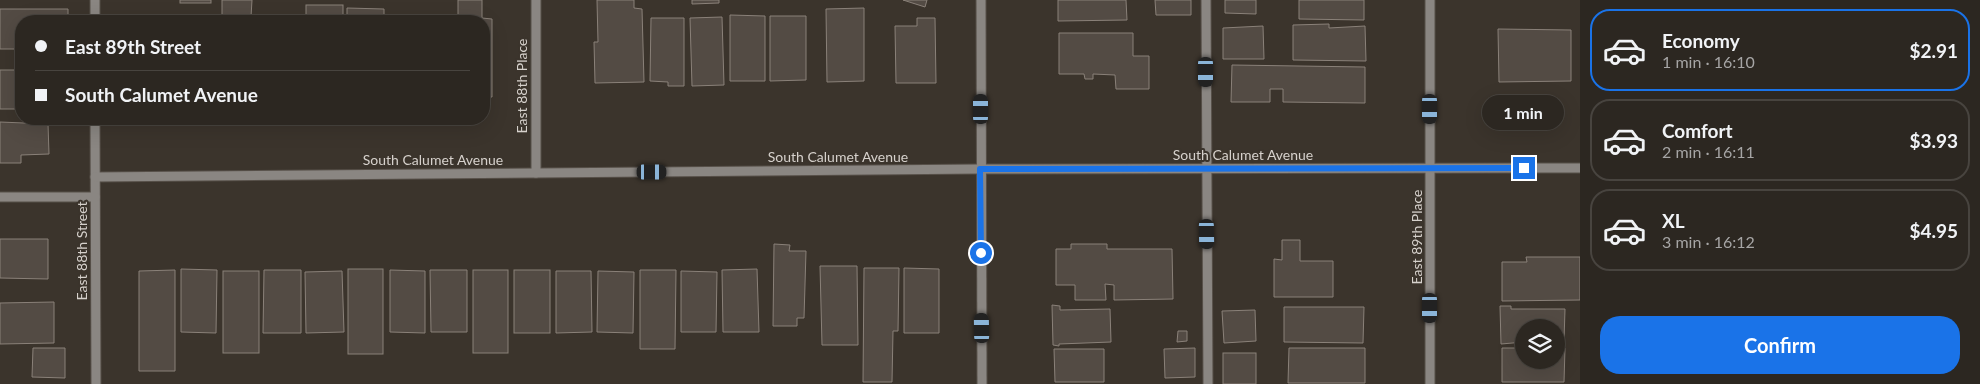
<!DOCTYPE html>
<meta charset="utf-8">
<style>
:root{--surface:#2c2721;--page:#342f2a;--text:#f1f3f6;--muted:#a6a5a5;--line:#48443f;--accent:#1a73e8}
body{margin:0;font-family:Lato,sans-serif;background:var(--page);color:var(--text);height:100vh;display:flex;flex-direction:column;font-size:19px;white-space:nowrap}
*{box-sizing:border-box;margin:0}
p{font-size:16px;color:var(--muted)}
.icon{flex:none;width:28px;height:28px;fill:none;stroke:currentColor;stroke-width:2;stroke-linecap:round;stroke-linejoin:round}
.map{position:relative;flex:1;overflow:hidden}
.sheet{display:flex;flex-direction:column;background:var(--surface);width:400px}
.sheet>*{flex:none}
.top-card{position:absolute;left:15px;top:15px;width:475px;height:110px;border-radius:20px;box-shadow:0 5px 20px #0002,0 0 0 1px var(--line);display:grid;align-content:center;height:110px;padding:0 20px;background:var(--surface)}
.controls{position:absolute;left:1515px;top:319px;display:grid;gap:10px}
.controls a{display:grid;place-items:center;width:50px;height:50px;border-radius:50%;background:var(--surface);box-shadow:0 5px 20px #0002,0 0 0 1px var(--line);font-size:25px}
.end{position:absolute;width:22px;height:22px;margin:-11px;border:6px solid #1a73e8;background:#fff;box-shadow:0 0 0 2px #fff}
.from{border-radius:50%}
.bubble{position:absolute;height:35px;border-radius:18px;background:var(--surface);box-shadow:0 5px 20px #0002,0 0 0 1px var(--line);font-size:16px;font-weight:700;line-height:35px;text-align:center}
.car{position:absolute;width:15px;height:30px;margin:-15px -8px;border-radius:6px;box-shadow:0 0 4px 1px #0007;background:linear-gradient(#222 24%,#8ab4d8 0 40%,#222 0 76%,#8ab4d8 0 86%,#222 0)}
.top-card b{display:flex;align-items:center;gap:18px;height:48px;font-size:19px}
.top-card b+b{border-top:1px solid var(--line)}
.top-card i{width:12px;height:12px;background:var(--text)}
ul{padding:9px 0 0;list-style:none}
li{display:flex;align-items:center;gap:15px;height:82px;margin:0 10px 8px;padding:0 10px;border:2px solid var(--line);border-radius:20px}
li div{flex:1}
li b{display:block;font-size:19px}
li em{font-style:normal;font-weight:700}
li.active{border-color:var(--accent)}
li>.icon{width:45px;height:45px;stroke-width:1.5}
.cta{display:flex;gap:10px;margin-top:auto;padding:10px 20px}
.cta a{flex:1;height:58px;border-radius:20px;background:var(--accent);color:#fff;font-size:20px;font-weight:700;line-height:58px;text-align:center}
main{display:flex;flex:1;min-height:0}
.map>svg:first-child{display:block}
.building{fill:#534b44;stroke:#8a8179}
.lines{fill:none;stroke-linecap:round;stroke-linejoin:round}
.minor-casing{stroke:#575049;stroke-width:11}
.minor{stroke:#8a8682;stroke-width:9}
.route{stroke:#1a73e8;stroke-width:6}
.labels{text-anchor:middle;stroke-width:4;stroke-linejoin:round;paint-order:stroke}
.street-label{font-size:14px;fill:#d6d1cc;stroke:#3b342c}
</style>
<main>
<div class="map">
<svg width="1580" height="384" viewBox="0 0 1580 384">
<rect width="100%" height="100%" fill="#3b342c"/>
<!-- building -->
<g class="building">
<rect x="180" y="0" width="31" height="3"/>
<path d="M222 0H252L251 17 222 16Z"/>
<path d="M458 0H482V18L492 19V97H484V21H458Z"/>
<path d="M597 0H634V8L642 9 644 82 595 83 594 42H598Z"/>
<path d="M692 0H719V3L692 4Z"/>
<path d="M903 0H927L925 7Z"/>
<path d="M1058 0H1126L1127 20 1058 21Z"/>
<path d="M1155 0H1191V15H1156Z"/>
<path d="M1225 0H1256V14L1225 13Z"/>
<path d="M1299 0H1364V20L1299 19Z"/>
<rect x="306" y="5" width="37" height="16"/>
<path d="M347 8 384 9V21H347Z"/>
<path d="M864 8V81L827 82 826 9Z"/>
<path d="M0 9H68V21H21V49H0Z"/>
<path d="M730 15 765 16V81H730Z"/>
<path d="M770 16H806V80L770 81Z"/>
<path d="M722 17 724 85 692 86 690 18Z"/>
<path d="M651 18H684V86H668V82L650 81Z"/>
<path d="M917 18H935L936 83H896L895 26H917Z"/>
<path d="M1329 24V28L1365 26 1366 61 1293 60V25Z"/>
<path d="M1263 26 1264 59H1223V28Z"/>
<path d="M1498 29 1571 30V81L1499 82Z"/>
<path d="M1059 33H1133V56H1149V89H1116L1115 75 1093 74V79H1085L1084 74H1059Z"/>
<path d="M1232 65 1365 67V103L1283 102V89H1270V102H1231Z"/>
<rect x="0" y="70" width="20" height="39"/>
<path d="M0 122 48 124 49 154 21 155V163H0Z"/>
<path d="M0 239H48V279L0 278Z"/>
<path d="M1282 240H1300V261H1333V297H1274V259L1282 260Z"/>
<path d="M774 244 790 245 789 251H806L804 318H797V326H773Z"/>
<path d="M1071 244H1107V249H1172L1173 299 1114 300V285L1105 284 1106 300H1075V285H1056V249H1071Z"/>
<path d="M1526 257H1580V300L1502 301V262H1527Z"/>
<path d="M820 266H857L858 345H822Z"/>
<path d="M864 268H899L898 331H893L892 382H863Z"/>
<path d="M904 268 939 269V333H904Z"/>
<path d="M181 269 217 270 216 333 181 332Z"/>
<rect x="348" y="269" width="35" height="85"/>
<path d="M757 269 759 332H723L722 270Z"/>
<path d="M175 270V371H139V271Z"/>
<path d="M264 270H301V333H263Z"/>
<path d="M390 270 425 271V333L390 332Z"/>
<path d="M430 270H467V332H431Z"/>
<rect x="473" y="270" width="35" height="83"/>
<rect x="514" y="270" width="36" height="63"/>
<path d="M640 270H676L675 349H640Z"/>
<rect x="223" y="271" width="36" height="82"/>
<path d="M342 271 344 332 306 333 305 272Z"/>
<path d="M556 271H591L592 332 556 333Z"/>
<path d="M598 271 634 272 633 333 597 332Z"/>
<path d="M681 271 717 272 716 332H681Z"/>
<path d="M54 302V343L0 344V303Z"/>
<path d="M1052 305 1060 306V310L1110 309 1111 342 1059 344V346L1053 345Z"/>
<path d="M1500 306H1511V309H1565L1564 341H1556V328H1524V342L1501 344Z"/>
<path d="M1284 307H1364L1363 343 1284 342Z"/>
<path d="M1255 310 1256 341 1224 343 1222 311Z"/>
<path d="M1178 331H1187V341L1177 342Z"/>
<path d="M33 348H65V378L32 377Z"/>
<path d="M1195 348V377L1165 378 1164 349Z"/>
<path d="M1289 348H1365V383H1288Z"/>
<path d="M1502 348H1524V360H1556V348H1565L1564 382H1502Z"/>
<path d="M1054 349H1104V382H1055Z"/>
<rect x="1223" y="353" width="33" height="31"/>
</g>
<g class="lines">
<defs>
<g id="minor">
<path d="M95 0V21"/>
<path d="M536 0V173"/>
<path d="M981 0 982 384"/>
<path d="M1206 0 1208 384"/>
<path d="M95 119 96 384"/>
<path d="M95 177 980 169 1580 168"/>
<path d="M0 197H95"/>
<path d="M1430 384V0"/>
</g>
</defs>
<!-- minor casing -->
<use href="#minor" class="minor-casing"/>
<!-- minor -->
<use href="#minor" class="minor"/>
</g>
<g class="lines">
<!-- route -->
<path class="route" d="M981 253 980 169 1524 168"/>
</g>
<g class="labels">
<!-- street labels -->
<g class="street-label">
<text transform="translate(522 86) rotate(-90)" y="5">East 88th Place</text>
<text x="1243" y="160">South Calumet Avenue</text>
<text x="838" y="162">South Calumet Avenue</text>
<text x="433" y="165">South Calumet Avenue</text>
<text transform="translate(1417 237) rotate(-90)" y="5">East 89th Place</text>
<text transform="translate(82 251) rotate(-90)" y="5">East 88th Street</text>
</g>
</g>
</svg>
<div class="controls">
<a><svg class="icon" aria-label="layers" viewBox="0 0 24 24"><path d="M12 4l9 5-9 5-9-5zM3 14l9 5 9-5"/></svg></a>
</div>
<i class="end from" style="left:981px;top:253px"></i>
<i class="end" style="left:1524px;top:168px"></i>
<div class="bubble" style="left:1482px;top:95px;width:82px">1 min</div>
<i class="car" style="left:1206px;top:72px;rotate:180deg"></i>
<i class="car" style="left:981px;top:109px;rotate:0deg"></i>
<i class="car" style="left:1430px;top:109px;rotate:180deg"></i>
<i class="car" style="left:652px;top:172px;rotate:90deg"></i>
<i class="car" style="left:1207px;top:234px;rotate:179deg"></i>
<i class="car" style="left:1430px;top:308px;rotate:180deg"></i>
<i class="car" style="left:982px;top:328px;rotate:359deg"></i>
<div class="top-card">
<b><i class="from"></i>East 89th Street</b>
<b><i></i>South Calumet Avenue</b>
</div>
</div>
<section class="sheet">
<ul>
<li class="active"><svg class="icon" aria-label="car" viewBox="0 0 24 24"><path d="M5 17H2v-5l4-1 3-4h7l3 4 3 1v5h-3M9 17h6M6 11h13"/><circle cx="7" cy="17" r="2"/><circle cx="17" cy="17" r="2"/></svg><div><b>Economy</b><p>1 min · 16:10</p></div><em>$2.91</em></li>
<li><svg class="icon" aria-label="car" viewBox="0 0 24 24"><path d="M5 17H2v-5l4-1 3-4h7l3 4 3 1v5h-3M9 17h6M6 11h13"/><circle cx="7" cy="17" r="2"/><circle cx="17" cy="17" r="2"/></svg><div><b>Comfort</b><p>2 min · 16:11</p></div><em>$3.93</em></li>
<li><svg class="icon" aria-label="car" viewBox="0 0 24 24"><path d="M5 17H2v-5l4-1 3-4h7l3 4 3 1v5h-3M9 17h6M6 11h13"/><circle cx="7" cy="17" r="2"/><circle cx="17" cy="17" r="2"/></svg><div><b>XL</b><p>3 min · 16:12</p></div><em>$4.95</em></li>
</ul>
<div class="cta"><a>Confirm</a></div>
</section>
</main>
